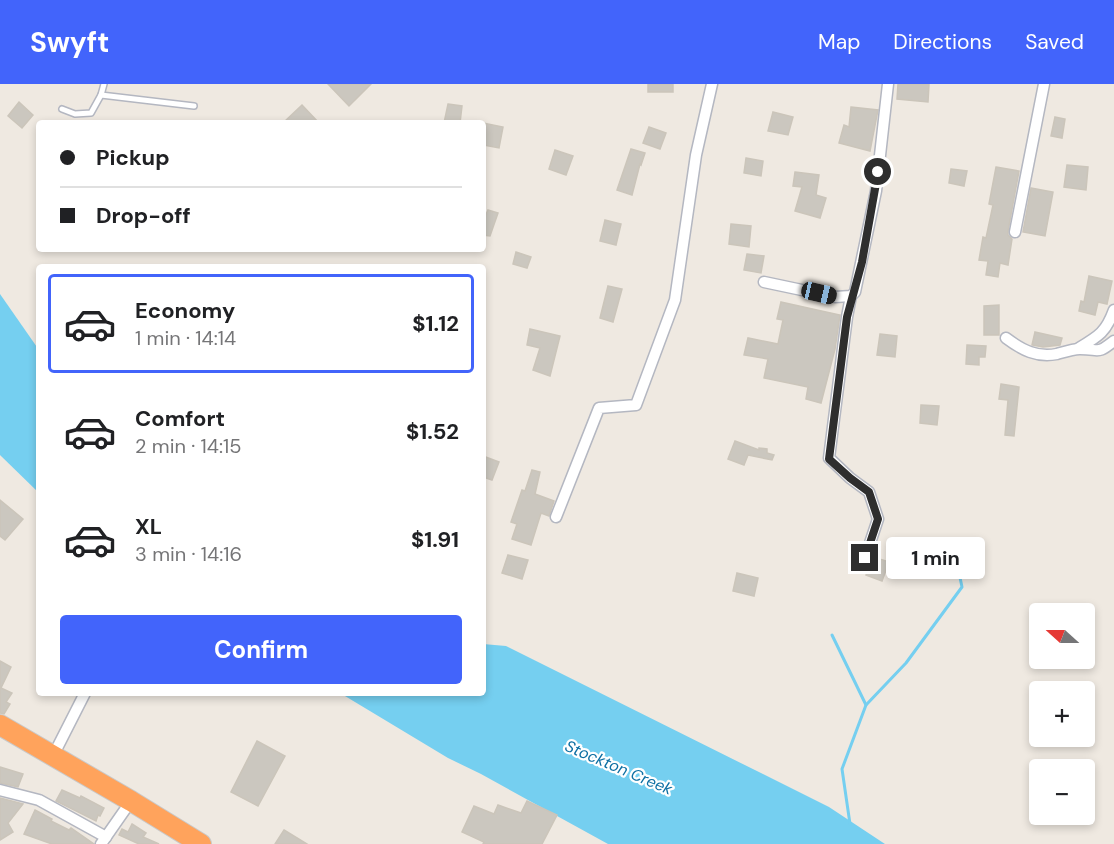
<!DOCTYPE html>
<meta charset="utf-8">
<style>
:root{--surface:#fff;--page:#f6f6f6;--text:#202124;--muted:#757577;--line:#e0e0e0;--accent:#4264fb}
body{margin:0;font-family:"DM Sans",sans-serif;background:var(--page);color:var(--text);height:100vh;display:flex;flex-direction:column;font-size:22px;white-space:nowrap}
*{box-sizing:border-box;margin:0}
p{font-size:20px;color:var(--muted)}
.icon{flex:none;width:33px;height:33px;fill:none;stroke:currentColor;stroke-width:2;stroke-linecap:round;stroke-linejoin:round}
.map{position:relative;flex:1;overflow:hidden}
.panel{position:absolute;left:36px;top:180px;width:450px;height:432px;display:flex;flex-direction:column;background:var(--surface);border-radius:6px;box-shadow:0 3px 9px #0003}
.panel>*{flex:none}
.guide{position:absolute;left:36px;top:36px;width:450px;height:132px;border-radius:6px;box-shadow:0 3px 9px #0003;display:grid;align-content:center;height:132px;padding:0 24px;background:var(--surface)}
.needle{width:39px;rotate:291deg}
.fabs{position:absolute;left:1029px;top:519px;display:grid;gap:12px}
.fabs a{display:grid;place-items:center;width:66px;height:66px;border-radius:6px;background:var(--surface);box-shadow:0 3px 9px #0003;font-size:30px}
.end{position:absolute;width:27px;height:27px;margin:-14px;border:8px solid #2e2e2e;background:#fff;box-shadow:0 0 0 3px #fff}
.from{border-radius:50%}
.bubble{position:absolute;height:42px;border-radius:6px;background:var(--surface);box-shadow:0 3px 9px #0003;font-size:20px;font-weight:700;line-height:42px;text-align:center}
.car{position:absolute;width:18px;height:36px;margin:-18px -9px;border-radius:8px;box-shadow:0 0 4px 2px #0007;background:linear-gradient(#222 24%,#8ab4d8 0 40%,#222 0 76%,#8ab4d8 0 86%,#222 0)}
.guide b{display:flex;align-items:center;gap:21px;height:57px;font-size:22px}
.guide b+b{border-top:2px solid var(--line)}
.guide i{width:15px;height:15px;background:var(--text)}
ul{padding:10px 0 0;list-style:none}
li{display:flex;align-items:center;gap:18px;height:99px;margin:0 12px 9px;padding:0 12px;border:3px solid transparent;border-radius:6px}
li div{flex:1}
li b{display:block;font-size:22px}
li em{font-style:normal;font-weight:700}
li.selected{border-color:var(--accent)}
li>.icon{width:54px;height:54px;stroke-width:1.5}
.button{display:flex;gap:12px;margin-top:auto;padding:12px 24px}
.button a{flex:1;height:69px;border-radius:6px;background:var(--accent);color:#fff;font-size:24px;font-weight:700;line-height:69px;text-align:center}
header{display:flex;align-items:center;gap:36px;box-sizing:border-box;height:84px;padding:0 30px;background:var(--accent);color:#fff}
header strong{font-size:28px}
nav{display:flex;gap:33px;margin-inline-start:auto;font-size:21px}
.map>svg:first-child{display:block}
.water{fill:#75cff0}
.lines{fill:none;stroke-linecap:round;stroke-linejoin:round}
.stream{stroke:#75cff0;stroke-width:3}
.building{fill:#cbc7bf;stroke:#cbc5ba;stroke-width:1.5}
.lane-casing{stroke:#b4b7c1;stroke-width:8}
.street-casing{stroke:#b4b7c1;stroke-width:13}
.highway-casing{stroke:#c9c9c9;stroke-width:22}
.lane{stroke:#fff;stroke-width:5}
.street{stroke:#fff;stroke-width:10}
.highway{stroke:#ffa35c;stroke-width:20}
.route{stroke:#2e2e2e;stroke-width:8}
.labels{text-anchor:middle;stroke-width:4.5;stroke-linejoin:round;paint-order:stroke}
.water-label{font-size:16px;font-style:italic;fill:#0d6fa3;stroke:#fff}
</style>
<header>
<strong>Swyft</strong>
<nav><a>Map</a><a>Directions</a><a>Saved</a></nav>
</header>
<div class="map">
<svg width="1114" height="760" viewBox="0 0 1114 760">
<rect width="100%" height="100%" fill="#efe9e1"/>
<!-- water -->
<g class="water">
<path d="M0 210 39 266V409L0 371Z"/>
<path d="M483 560 506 562 829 723 885 760H608L481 690 448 674 340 609H483Z"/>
</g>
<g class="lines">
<!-- stream -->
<g class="stream">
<path d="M832 551 866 621"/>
<path d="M850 740 842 685 866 621 906 579 962 503 955 470"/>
</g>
</g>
<!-- building -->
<g class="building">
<path d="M328 0H371L349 22Z"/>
<rect x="648" y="0" width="25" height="8"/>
<path d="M898 0H929L928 18 897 15Z"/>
<path d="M19 18 33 31 22 44 8 32Z"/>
<path d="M448 20 462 22 460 39H444Z"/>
<path d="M302 21 319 39H283Z"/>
<path d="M851 23 878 26 870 67 839 59 844 41 849 43Z"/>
<path d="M773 28 793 33 788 51 768 47Z"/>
<path d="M1055 33 1065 35 1062 54 1051 52Z"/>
<path d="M483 39 503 43 499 64 483 61Z"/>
<path d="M649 43 666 49 660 65 643 59Z"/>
<path d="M631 65 645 69 641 81 640 80 632 111 617 106Z"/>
<path d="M555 66 573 72 566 91 549 85Z"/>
<path d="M746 74 763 77 761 92 744 89Z"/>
<path d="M1067 81 1088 83 1086 106 1064 103Z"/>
<path d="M996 83 1019 87 1008 147V151L1012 155 1008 181 1000 179 998 193 986 191 988 177 979 176 983 153 986 154 993 121 989 120Z"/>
<path d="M951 85 967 87 964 102 949 99Z"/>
<path d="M795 88 819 91 816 111 826 114 820 134 795 127 802 103 793 102Z"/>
<path d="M1031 104 1053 108 1045 152 1023 148Z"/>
<path d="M488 126 498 129 490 152 483 151V138Z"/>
<path d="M605 136 621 140 616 161 600 157Z"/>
<path d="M731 140 751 142 749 163 729 160Z"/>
<path d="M516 168 531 173 527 184 513 180Z"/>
<path d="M747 170 764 172 761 189 744 186Z"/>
<path d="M1089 192 1112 197 1107 220 1098 218 1095 231 1079 227 1081 217 1084 218Z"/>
<path d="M608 202 622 205 613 238 600 234Z"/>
<path d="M781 218 840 231 835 265 821 319 806 315 808 303 764 294 768 275 744 271 748 254 778 260 783 236 777 235Z"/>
<path d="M999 221V251H984V222Z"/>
<path d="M530 245 560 252 550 292 533 286 540 264 527 261Z"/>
<path d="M1035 248 1062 254 1060 261 1043 263 1032 261Z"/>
<path d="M880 250 897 252 895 273 877 271Z"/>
<path d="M967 261 986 262 985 273H979V281L966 280Z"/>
<path d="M1001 300 1019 303 1014 352 1005 351 1008 316 999 315Z"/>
<path d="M921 321 939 322 937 341 920 339Z"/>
<path d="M735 357 759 366V364L767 365V369L774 371 772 376 748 371 744 381 728 375Z"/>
<path d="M483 372 499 378 492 396 483 393Z"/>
<path d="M532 386 540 388 535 410 554 417 549 432 541 429 531 461 512 455 517 440 511 438 522 406 525 407Z"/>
<path d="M0 416 23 435 5 456 0 452Z"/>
<path d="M508 471 528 476 522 495 502 489Z"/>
<path d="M873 473 889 478 882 497 866 491Z"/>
<path d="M737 489 758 494 754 512 733 507Z"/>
<path d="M0 577 11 583 1 604 12 609 6 618 10 620 4 630 0 629Z"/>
<path d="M257 657 285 672 258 722 231 708Z"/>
<path d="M0 683 23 690 18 703 0 699Z"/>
<path d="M62 706 80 714 81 712 104 724 100 732 98 731 96 737 56 717Z"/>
<path d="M0 714 23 720 8 739 13 748 0 756Z"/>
<path d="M527 717 557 731 542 760H483L484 758 462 748 474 722 494 730 498 721 521 729Z"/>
<path d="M35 726 52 735 51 737 69 746 71 744 94 760H52L24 750Z"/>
<path d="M132 740 146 749 143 753 159 760H139L119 751 122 745 128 748Z"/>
<path d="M284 746 307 760H275Z"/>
</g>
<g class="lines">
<defs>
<g id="lane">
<path d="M101 11 194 22"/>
<path d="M62 25 75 30 91 29 101 11 104 0"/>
</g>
<g id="street">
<path d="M1015 148 1044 0"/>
<path d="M764 198 835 213 851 212 855 208 876 107 888 0"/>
<path d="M851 212 847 233 829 374 850 394 869 408 878 435 865 474"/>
<path d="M1006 254C1022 266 1037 274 1057 270 1064 268 1073 265 1080 265 1101 265 1096 271 1114 257"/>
<path d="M1079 264C1099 252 1106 248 1114 226"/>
<path d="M556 433 599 324 636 321 675 216 696 71 712 0"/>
<path d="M53 672 85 609"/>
<path d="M0 706 39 716 106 753"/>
<path d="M101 760 131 717"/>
</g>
<path id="highway" d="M0 641 131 717 201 760"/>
</defs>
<!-- lane casing -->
<use href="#lane" class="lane-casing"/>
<!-- street casing -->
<use href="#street" class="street-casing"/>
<!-- highway casing -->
<use href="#highway" class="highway-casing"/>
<!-- lane -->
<use href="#lane" class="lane"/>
<!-- street -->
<use href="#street" class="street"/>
<!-- highway -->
<use href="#highway" class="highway"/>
</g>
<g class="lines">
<!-- route -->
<path class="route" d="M865 474 878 435 869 408 850 394 829 375 847 233 862 178 878 88"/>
</g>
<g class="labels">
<!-- water labels -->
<g class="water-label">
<text transform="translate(619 683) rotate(23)" y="6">Stockton Creek</text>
</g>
</g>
</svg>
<div class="fabs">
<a><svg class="needle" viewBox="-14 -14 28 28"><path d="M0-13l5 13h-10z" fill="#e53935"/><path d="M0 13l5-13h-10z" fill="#757577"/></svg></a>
<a>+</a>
<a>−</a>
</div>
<i class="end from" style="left:878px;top:88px"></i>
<i class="end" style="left:865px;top:474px"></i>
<div class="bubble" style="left:886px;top:453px;width:99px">1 min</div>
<i class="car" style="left:819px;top:209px;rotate:103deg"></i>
<div class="guide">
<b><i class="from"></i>Pickup</b>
<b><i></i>Drop-off</b>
</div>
<section class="panel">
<ul>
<li class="selected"><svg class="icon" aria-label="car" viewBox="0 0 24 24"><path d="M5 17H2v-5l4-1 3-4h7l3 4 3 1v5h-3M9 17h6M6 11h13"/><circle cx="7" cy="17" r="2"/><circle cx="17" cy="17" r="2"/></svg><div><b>Economy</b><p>1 min · 14:14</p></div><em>$1.12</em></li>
<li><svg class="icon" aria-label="car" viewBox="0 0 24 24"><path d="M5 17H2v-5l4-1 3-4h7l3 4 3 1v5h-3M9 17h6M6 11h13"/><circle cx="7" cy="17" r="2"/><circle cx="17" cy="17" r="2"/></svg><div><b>Comfort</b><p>2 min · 14:15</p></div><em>$1.52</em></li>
<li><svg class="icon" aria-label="car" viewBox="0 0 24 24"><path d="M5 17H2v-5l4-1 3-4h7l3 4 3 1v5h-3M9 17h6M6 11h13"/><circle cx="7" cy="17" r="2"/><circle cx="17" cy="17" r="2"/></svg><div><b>XL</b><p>3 min · 14:16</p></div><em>$1.91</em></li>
</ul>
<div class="button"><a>Confirm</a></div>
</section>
</div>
